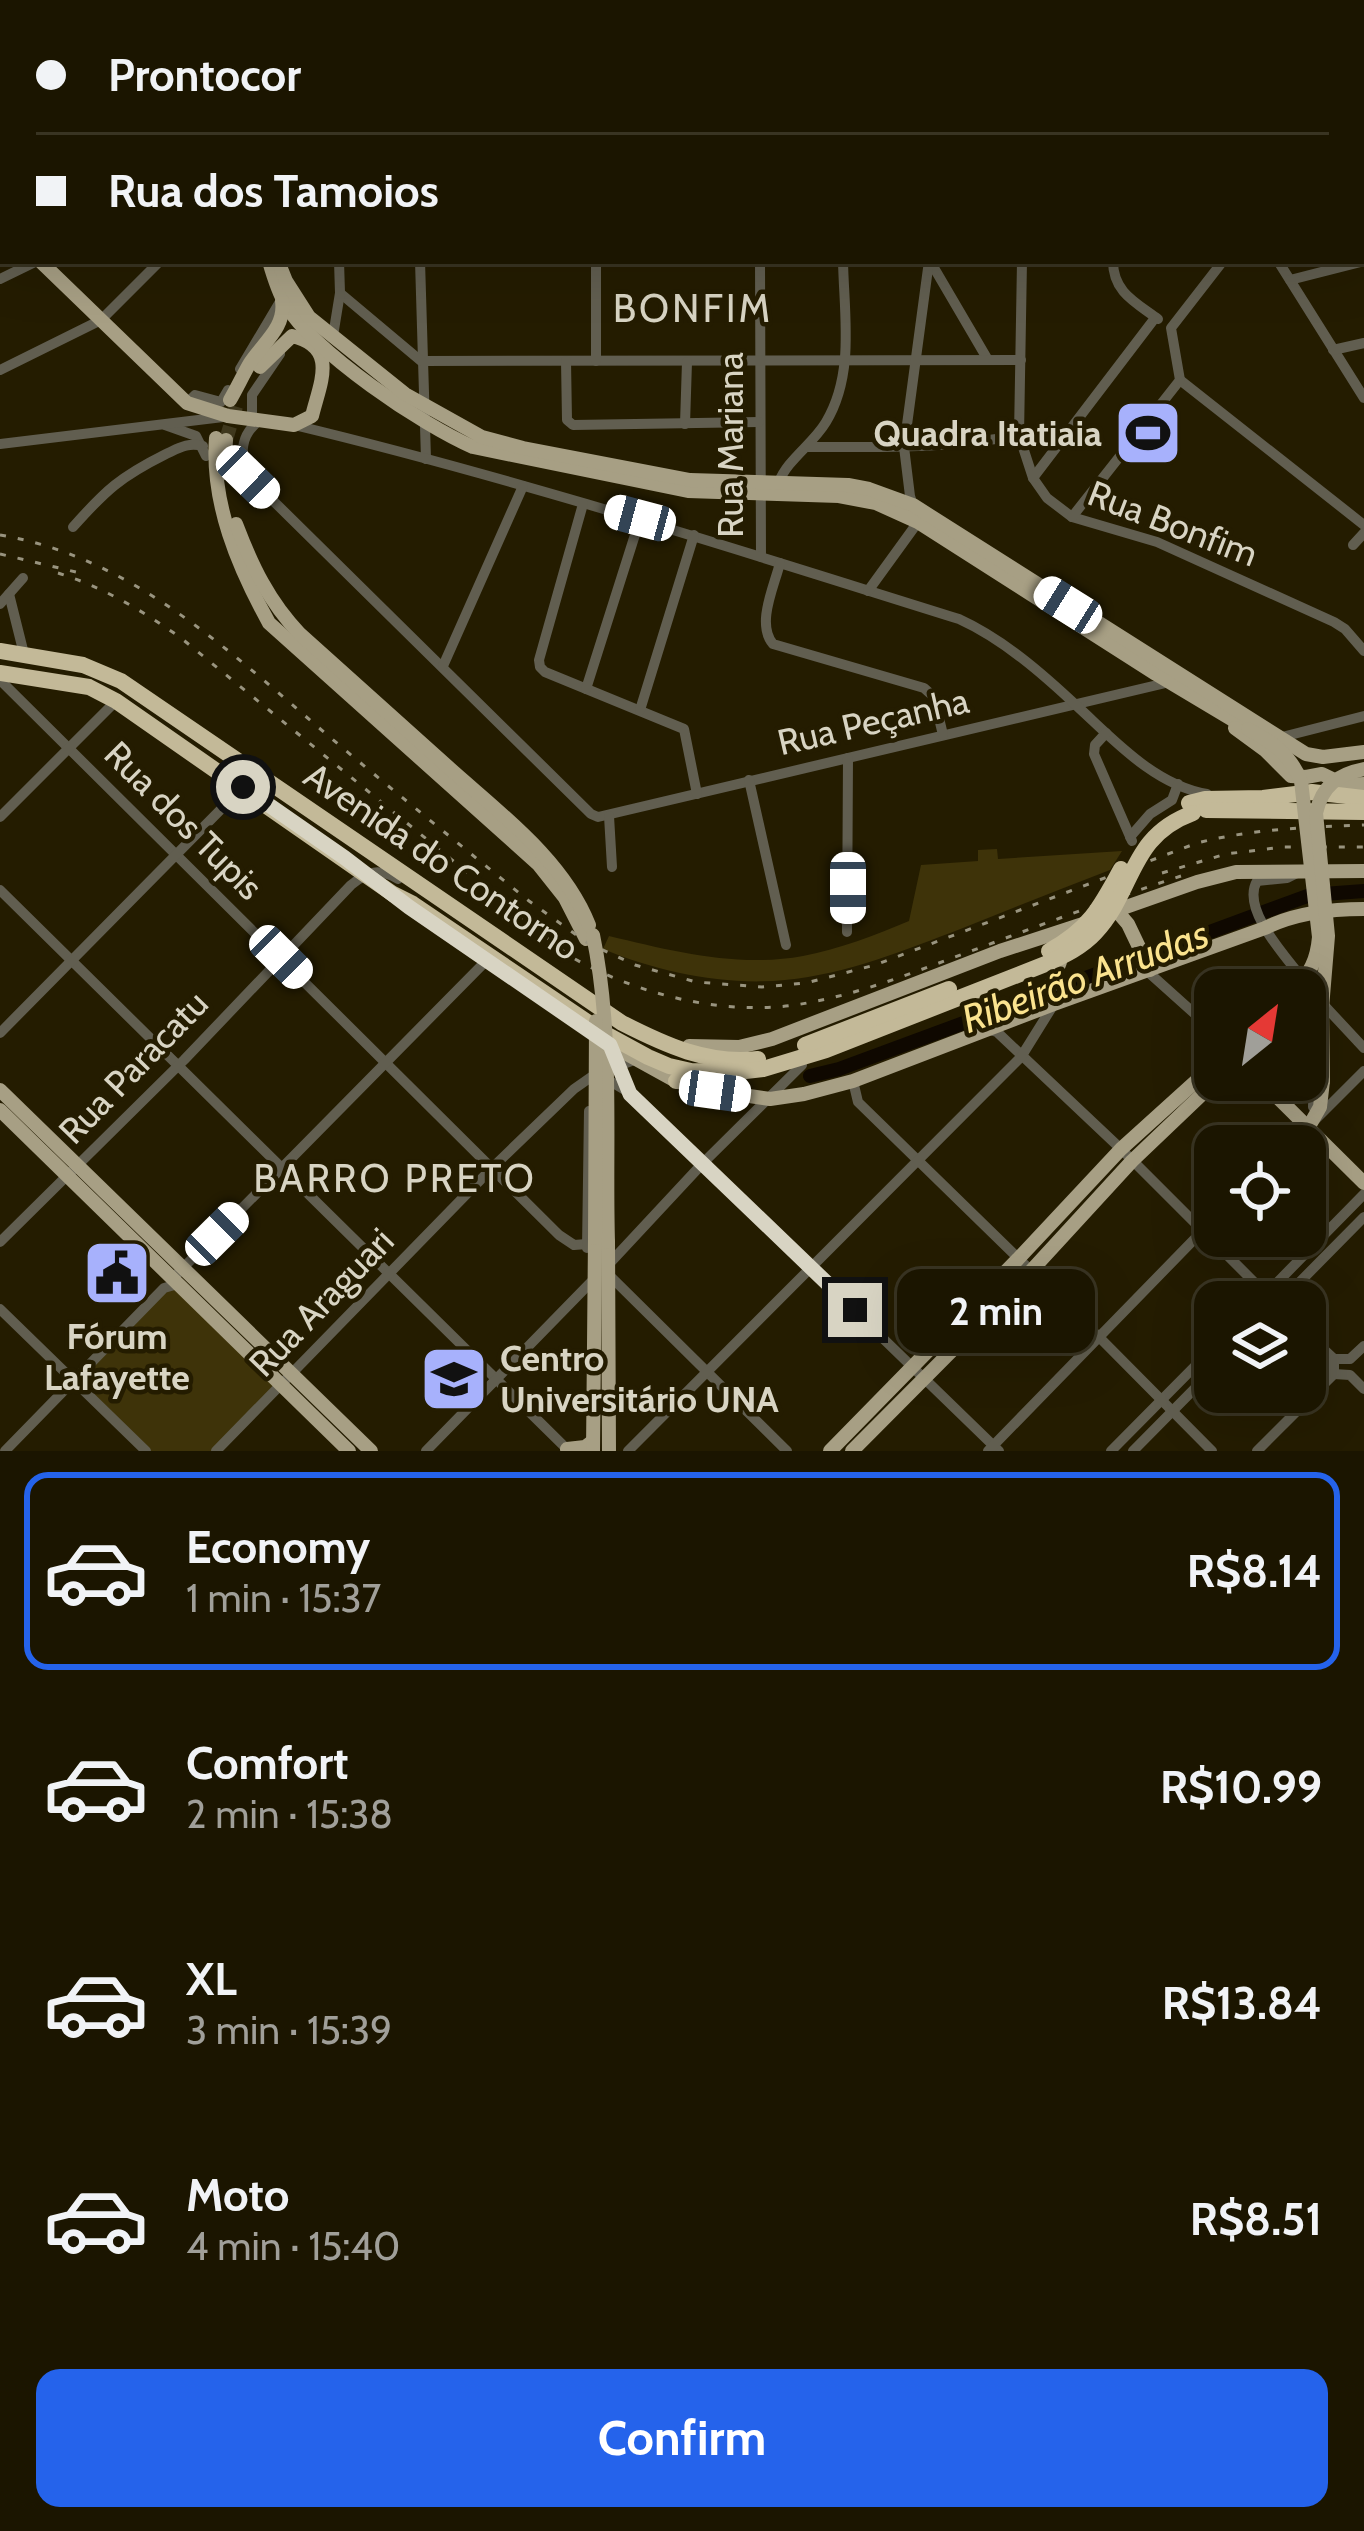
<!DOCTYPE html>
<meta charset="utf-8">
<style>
:root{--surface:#1b1500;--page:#28220f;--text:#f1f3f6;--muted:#a09f99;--line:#393422;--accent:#2563eb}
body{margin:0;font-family:Cabin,sans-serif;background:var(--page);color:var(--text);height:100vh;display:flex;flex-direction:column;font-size:45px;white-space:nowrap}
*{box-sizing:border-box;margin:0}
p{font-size:39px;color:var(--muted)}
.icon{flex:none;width:66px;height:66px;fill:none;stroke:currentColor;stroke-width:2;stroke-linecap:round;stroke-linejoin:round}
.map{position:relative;height:1451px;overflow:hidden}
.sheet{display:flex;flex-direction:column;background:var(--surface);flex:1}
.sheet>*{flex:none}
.banner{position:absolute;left:0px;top:0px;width:1365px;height:264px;box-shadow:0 12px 48px #0002,0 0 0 3px var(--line);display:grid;align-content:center;height:264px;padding:0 36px;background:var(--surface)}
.needle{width:78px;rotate:30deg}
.tools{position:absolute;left:1194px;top:969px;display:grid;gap:24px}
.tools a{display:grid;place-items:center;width:132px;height:132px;border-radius:24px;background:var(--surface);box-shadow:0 12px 48px #0002,0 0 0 3px var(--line);font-size:60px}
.end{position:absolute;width:54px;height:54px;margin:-27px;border:15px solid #d8d4c3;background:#111;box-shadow:0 0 0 6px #111}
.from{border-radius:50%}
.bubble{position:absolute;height:84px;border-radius:24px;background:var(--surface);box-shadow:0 12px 48px #0002,0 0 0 3px var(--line);font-size:39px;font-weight:800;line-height:84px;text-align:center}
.car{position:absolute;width:36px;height:72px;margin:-36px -18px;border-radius:15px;box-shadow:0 0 9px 3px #0007;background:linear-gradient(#fff 24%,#345 0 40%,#fff 0 76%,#345 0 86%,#fff 0)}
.banner b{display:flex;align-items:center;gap:42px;height:114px;font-size:45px}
.banner b+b{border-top:3px solid var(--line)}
.banner i{width:30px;height:30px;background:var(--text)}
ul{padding:21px 0 0;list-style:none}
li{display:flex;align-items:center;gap:36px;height:198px;margin:0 24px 18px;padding:0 12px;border:6px solid transparent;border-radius:24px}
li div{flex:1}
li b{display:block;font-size:45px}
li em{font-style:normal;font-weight:800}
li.active{border-color:var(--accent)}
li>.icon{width:108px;height:108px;stroke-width:1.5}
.action{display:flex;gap:24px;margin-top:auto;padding:24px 36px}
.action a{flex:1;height:138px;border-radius:24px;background:var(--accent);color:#fff;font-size:48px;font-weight:800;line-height:138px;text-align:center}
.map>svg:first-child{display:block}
.green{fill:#3e3309}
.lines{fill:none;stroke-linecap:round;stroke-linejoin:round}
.river{stroke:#0f0800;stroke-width:14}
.major-tunnel{stroke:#3f381d;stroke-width:14;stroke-dasharray:14 7;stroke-linecap:butt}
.minor{stroke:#615e50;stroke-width:10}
.major{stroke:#a79f84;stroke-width:14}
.highway{stroke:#c3b998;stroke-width:16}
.rail{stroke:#99947f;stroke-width:3;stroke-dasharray:6 12;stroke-linecap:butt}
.major-bridge{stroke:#a79f84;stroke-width:14}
.highway-bridge{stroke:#c3b998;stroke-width:16}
.route{stroke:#d8d4c3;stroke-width:15}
.labels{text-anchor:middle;stroke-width:9;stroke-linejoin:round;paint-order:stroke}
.poi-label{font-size:36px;font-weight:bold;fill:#d8d4c3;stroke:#241c00;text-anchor:end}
.street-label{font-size:36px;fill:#d8d4c3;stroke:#241c00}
.neighbourhood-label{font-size:39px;letter-spacing:3px;fill:#d8d4c3;stroke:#241c00}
.water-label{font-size:39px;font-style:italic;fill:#fbe38e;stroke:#241c00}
</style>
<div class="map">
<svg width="1364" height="1451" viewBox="0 0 1364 1451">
<rect width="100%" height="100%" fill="#241c00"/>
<!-- green -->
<g class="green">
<rect x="425" y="0" width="317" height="3"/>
<path d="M997 849 998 859 1122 851 1110 870C1061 889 1012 908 963 928 905 950 848 974 785 980 725 986 658 972 603 949L609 936C672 951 738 968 803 956 840 949 875 935 909 921L921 865 978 861V850Z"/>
<path d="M173 1279 282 1385 216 1451H146L72 1380Z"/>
</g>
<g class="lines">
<!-- river -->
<path class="river" d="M810 1076 839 1069 1310 895 1364 891"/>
<!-- major-tunnel -->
<path class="major-tunnel" d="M226 440 237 403"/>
<!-- minor -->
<g class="minor">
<path d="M308 0 311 3"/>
<path d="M418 0V3"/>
<path d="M836 0V3"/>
<path d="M875 0 881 3"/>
<path d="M1113 0 1115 3"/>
<path d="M1349 0V3"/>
<path d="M22 3 25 0"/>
<path d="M754 3 755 0"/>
<path d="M896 3 899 0"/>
<path d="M1056 3 1061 0"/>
<path d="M0 24 3 21"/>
<path d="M1362 58 1364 67"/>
<path d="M1362 149H1364"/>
<path d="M0 157 3 154"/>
<path d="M420 261 426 459"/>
<path d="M760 261 761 557"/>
<path d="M930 261 988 360"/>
<path d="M1022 261 1019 435 1033 478 1047 498 1072 517 1157 542 1334 622 1345 629 1364 651"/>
<path d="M1113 261C1113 292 1135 302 1158 319"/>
<path d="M1278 261 1364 398"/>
<path d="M0 279 37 261"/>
<path d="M1290 280 1364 261"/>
<path d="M340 293 421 361 1021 360"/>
<path d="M333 336 340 293 339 261"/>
<path d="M1333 350 1364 343"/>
<path d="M566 361 567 420 573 425 759 422"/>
<path d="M596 361V261"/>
<path d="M240 369 281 300"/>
<path d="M0 370 101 320 160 261"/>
<path d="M1180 380 1364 525"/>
<path d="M187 403 195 395 221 402 228 390"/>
<path d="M252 419V395L280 354"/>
<path d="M260 420C240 435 239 454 249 477L591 814 598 817 1170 682"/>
<path d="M685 424 687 362"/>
<path d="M165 425 196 436 206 456"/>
<path d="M294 425C519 479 738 550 959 619 1003 639 1043 674 1078 707 1115 741 1155 785 1207 794"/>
<path d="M0 444 223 417"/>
<path d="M808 447C879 447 950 449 1019 435"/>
<path d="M1033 478 1155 318"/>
<path d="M779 482C787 460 813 444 826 422 855 374 844 314 843 261"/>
<path d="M583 504 539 660 540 667 545 672 684 729 697 794"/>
<path d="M1072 517 1180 380 1171 328 1223 261"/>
<path d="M73 527C106 490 120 477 166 454 179 448 188 442 203 446"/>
<path d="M1353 545 1364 533"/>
<path d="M780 563C774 587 756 624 773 644L924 688 934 697 943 735"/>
<path d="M868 591 918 522 910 496 904 447 929 261"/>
<path d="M9 594 24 654"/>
<path d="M0 604 23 578"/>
<path d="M443 666 523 486"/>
<path d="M0 680 559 1235 574 1245 587 1244"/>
<path d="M586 689 640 519"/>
<path d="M640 710 694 535"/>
<path d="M1106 733 1095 745 1094 754 1132 841"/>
<path d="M1282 737 1364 716"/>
<path d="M749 780 786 945"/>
<path d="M609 816 612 867"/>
<path d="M0 817 116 701"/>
<path d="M1130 837 1150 814 1172 800 1178 784"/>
<path d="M1297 873 1287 878 1257 881C1240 910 1289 960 1306 983"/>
<path d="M0 890 569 1451"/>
<path d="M847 932 848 758"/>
<path d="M1147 971 1215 1032"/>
<path d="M1281 990 1297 972"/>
<path d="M1321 1002 1364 1048"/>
<path d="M989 1030 997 1032 1121 1149 1274 1302"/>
<path d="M0 1033 242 788"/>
<path d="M603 1077 630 1093 999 1451"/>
<path d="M853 1081 858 1102 1099 1337 1212 1451"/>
<path d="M1313 1107 1316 997"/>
<path d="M1289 1146 1364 1071"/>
<path d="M0 1242 184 1060 351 885C368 871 379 868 398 879"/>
<path d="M587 1248 589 1111"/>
<path d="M608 1265 703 1163 802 1065"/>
<path d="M178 1273 488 959"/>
<path d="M608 1274 787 1451"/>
<path d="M1258 1302 1364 1194"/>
<path d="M1280 1302 1364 1217"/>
<path d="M0 1309 146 1451"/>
<path d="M1305 1332 1334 1359"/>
<path d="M1334 1359H1350L1364 1346"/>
<path d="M1334 1374 1350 1375 1364 1389"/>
<path d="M5 1451 164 1288 178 1284"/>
<path d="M216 1451 493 1167 574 1089 594 1075 634 1060"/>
<path d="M426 1451 595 1278"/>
<path d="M628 1451 1021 1057 1054 1004"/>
<path d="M988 1451 1215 1218"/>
<path d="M1111 1451 1215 1346"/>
<path d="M1133 1451 1215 1368"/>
<path d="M1257 1451 1334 1374V1359"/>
</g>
<!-- major -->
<g class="major">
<path d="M165 0 168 3"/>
<path d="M273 3V0"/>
<path d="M285 3V0"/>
<path d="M0 222 3 225"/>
<path d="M40 261 187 403 228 416 294 425 312 416C320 383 339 347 292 336L260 367"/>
<path d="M269 261C273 275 278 292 286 305 315 353 422 425 473 447L688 491 839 496 876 503 918 522 1156 674 1248 729"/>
<path d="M278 261 286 281 309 317 405 394 482 437 523 448 690 480 848 485 869 489 913 505 1306 754 1323 757 1364 752"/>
<path d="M230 400C237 388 243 375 250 363 263 343 286 327 282 301"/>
<path d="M216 438C211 503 238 567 269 623L538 864 565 898 586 939"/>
<path d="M224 473 226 440"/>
<path d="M236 524C252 566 269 602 300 634 349 678 398 722 447 766 498 812 563 859 589 925"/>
<path d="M1235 728 1265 750 1291 776 1306 777 1322 774 1345 785 1364 784"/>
<path d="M1116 910 1128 924 1150 970"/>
<path d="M1109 913 1197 882 1236 872 1364 871"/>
<path d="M1305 996 1311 990"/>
<path d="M1042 1008 1060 962 1055 951"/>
<path d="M609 1044 676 1081 715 1091 770 1099 804 1094 853 1081 1054 1004 1265 928C1295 913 1331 909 1364 909"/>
<path d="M689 1046 739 1047 772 1039 1000 951 1083 924"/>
<path d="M1260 1080 1364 1183"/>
<path d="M0 1090 371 1451"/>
<path d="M0 1110 349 1451"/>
<path d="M1308 1128 1320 1107 1323 1081"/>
<path d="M608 1242 609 1451"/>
<path d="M567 1449 585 1447 593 1441"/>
<path d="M593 1451 595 1238"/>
<path d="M830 1451 1018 1259 1121 1149 1215 1064"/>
<path d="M852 1451 1031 1271 1132 1161 1217 1080"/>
</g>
<!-- highway -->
<g class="highway">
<path d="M0 651 83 665 121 681 622 1023C665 1045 708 1065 758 1059"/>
<path d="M0 673 89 687 116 701 393 894 413 904 602 1032 648 1057 669 1066 691 1071 737 1072 763 1069 826 1050 1048 963"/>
<path d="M1189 803 1205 799 1263 798 1312 792 1364 798"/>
<path d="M1206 810 1364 812"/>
<path d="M805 1045 949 989"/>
<path d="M676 1081 706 1082"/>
</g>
<!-- rail -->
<g class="rail">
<path d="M0 535C137 558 236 658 338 744 401 797 465 849 529 901L586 942 635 965 696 982 762 987 806 983 875 965 1197 843C1252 829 1307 827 1364 825"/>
<path d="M0 554 76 572"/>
<path d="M58 573C103 587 143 611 181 638L568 955C636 995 728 1018 807 1003 868 992 924 968 982 947 1048 922 1114 898 1181 876"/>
<path d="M1162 873 1226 854 1283 847H1364"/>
</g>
<!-- major-bridge -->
<g class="major-bridge">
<path d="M1248 729C1273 743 1290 754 1301 781L1319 937C1317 960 1310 974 1294 990"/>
<path d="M593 935C614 1036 605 1140 608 1242"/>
<path d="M1323 1081 1322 1008 1328 936 1316 813C1322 786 1338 774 1364 769"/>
<path d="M595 1238 596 1021"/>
</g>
<!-- highway-bridge -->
<g class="highway-bridge">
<path d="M1049 951C1089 929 1100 908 1121 869"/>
<path d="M1048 963C1065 955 1082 947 1095 933 1136 889 1128 837 1193 813"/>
</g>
</g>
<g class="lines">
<!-- route -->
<path class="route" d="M243 787 345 858 409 907 610 1045 630 1094 855 1310"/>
</g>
<!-- icons -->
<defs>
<symbol id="stadium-square" viewBox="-11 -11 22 22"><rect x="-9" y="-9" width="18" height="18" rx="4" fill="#a7b1fc" stroke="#241c00"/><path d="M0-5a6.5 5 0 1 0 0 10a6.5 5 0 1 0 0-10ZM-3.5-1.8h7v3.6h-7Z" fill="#111"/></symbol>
<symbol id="civic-square" viewBox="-11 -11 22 22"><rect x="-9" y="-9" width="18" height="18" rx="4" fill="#a7b1fc" stroke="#241c00"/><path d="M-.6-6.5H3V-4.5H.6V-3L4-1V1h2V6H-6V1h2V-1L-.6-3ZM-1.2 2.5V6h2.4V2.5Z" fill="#111"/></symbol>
<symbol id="university-square" viewBox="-11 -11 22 22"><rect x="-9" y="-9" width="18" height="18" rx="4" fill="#a7b1fc" stroke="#241c00"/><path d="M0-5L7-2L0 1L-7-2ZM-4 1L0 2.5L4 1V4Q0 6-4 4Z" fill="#111"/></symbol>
</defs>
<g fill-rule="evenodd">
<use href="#stadium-square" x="1110" y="395" width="76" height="76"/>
<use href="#civic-square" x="79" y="1235" width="76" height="76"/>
<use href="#university-square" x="416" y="1341" width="76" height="76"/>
</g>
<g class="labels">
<!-- poi labels -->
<g class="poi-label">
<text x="1102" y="446">Quadra Itatiaia</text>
<text x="117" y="1349" text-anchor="middle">Fórum<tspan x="117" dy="41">Lafayette</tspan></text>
<text x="500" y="1371" text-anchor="start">Centro<tspan x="500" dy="41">Universitário UNA</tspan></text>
</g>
<!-- street labels -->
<g class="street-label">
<text transform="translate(730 445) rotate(-90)" y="13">Rua Mariana</text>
<text transform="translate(1173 523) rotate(21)" y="13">Rua Bonfim</text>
<text transform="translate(873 721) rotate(-13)" y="13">Rua Peçanha</text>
<text transform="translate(184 820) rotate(45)" y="13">Rua dos Tupis</text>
<text transform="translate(442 861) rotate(34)" y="13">Avenida do Contorno</text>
<text transform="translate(133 1067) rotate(-46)" y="13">Rua Paracatu</text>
<text transform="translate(321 1302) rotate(-46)" y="13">Rua Araguari</text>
</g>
<!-- neighbourhood labels -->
<g class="neighbourhood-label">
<text x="693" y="322">BONFIM</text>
<text x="395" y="1192">BARRO PRETO</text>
</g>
<!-- water labels -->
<g class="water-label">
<text transform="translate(1085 976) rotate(-20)" y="14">Ribeirão Arrudas</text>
</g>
</g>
</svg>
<div class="tools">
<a><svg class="needle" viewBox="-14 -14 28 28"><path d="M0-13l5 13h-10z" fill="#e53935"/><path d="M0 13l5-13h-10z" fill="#a09f99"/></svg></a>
<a><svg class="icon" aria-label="locate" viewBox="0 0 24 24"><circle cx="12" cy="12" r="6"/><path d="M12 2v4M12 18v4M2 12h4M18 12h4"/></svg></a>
<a><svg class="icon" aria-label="layers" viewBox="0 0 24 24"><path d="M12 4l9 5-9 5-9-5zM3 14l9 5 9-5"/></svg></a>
</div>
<i class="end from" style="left:243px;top:787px"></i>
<i class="end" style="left:855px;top:1310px"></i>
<div class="bubble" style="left:897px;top:1269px;width:198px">2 min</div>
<i class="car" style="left:248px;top:477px;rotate:134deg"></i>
<i class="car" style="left:640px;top:518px;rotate:285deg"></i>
<i class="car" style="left:1068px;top:605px;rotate:302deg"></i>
<i class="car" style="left:848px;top:888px;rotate:180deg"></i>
<i class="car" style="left:281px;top:957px;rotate:135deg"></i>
<i class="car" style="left:715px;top:1091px;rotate:98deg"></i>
<i class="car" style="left:217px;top:1234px;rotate:45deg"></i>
<div class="banner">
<b><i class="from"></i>Prontocor</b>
<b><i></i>Rua dos Tamoios</b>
</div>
</div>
<section class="sheet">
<ul>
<li class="active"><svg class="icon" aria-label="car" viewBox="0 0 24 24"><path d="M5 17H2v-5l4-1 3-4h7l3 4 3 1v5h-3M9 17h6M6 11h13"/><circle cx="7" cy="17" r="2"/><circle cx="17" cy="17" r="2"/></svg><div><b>Economy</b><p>1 min · 15:37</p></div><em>R$8.14</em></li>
<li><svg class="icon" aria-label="car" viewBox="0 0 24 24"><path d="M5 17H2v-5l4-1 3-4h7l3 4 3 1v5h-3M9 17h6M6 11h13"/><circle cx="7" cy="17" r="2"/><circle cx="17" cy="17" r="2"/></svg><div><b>Comfort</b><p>2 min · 15:38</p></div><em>R$10.99</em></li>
<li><svg class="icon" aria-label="car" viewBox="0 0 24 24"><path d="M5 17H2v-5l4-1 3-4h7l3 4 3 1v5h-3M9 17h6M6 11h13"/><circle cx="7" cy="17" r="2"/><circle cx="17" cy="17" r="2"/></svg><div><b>XL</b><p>3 min · 15:39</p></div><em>R$13.84</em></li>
<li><svg class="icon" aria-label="car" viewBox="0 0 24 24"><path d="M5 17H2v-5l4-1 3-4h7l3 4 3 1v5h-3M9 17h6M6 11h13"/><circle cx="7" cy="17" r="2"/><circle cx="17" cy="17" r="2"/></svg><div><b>Moto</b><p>4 min · 15:40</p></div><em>R$8.51</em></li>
</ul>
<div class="action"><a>Confirm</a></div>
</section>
